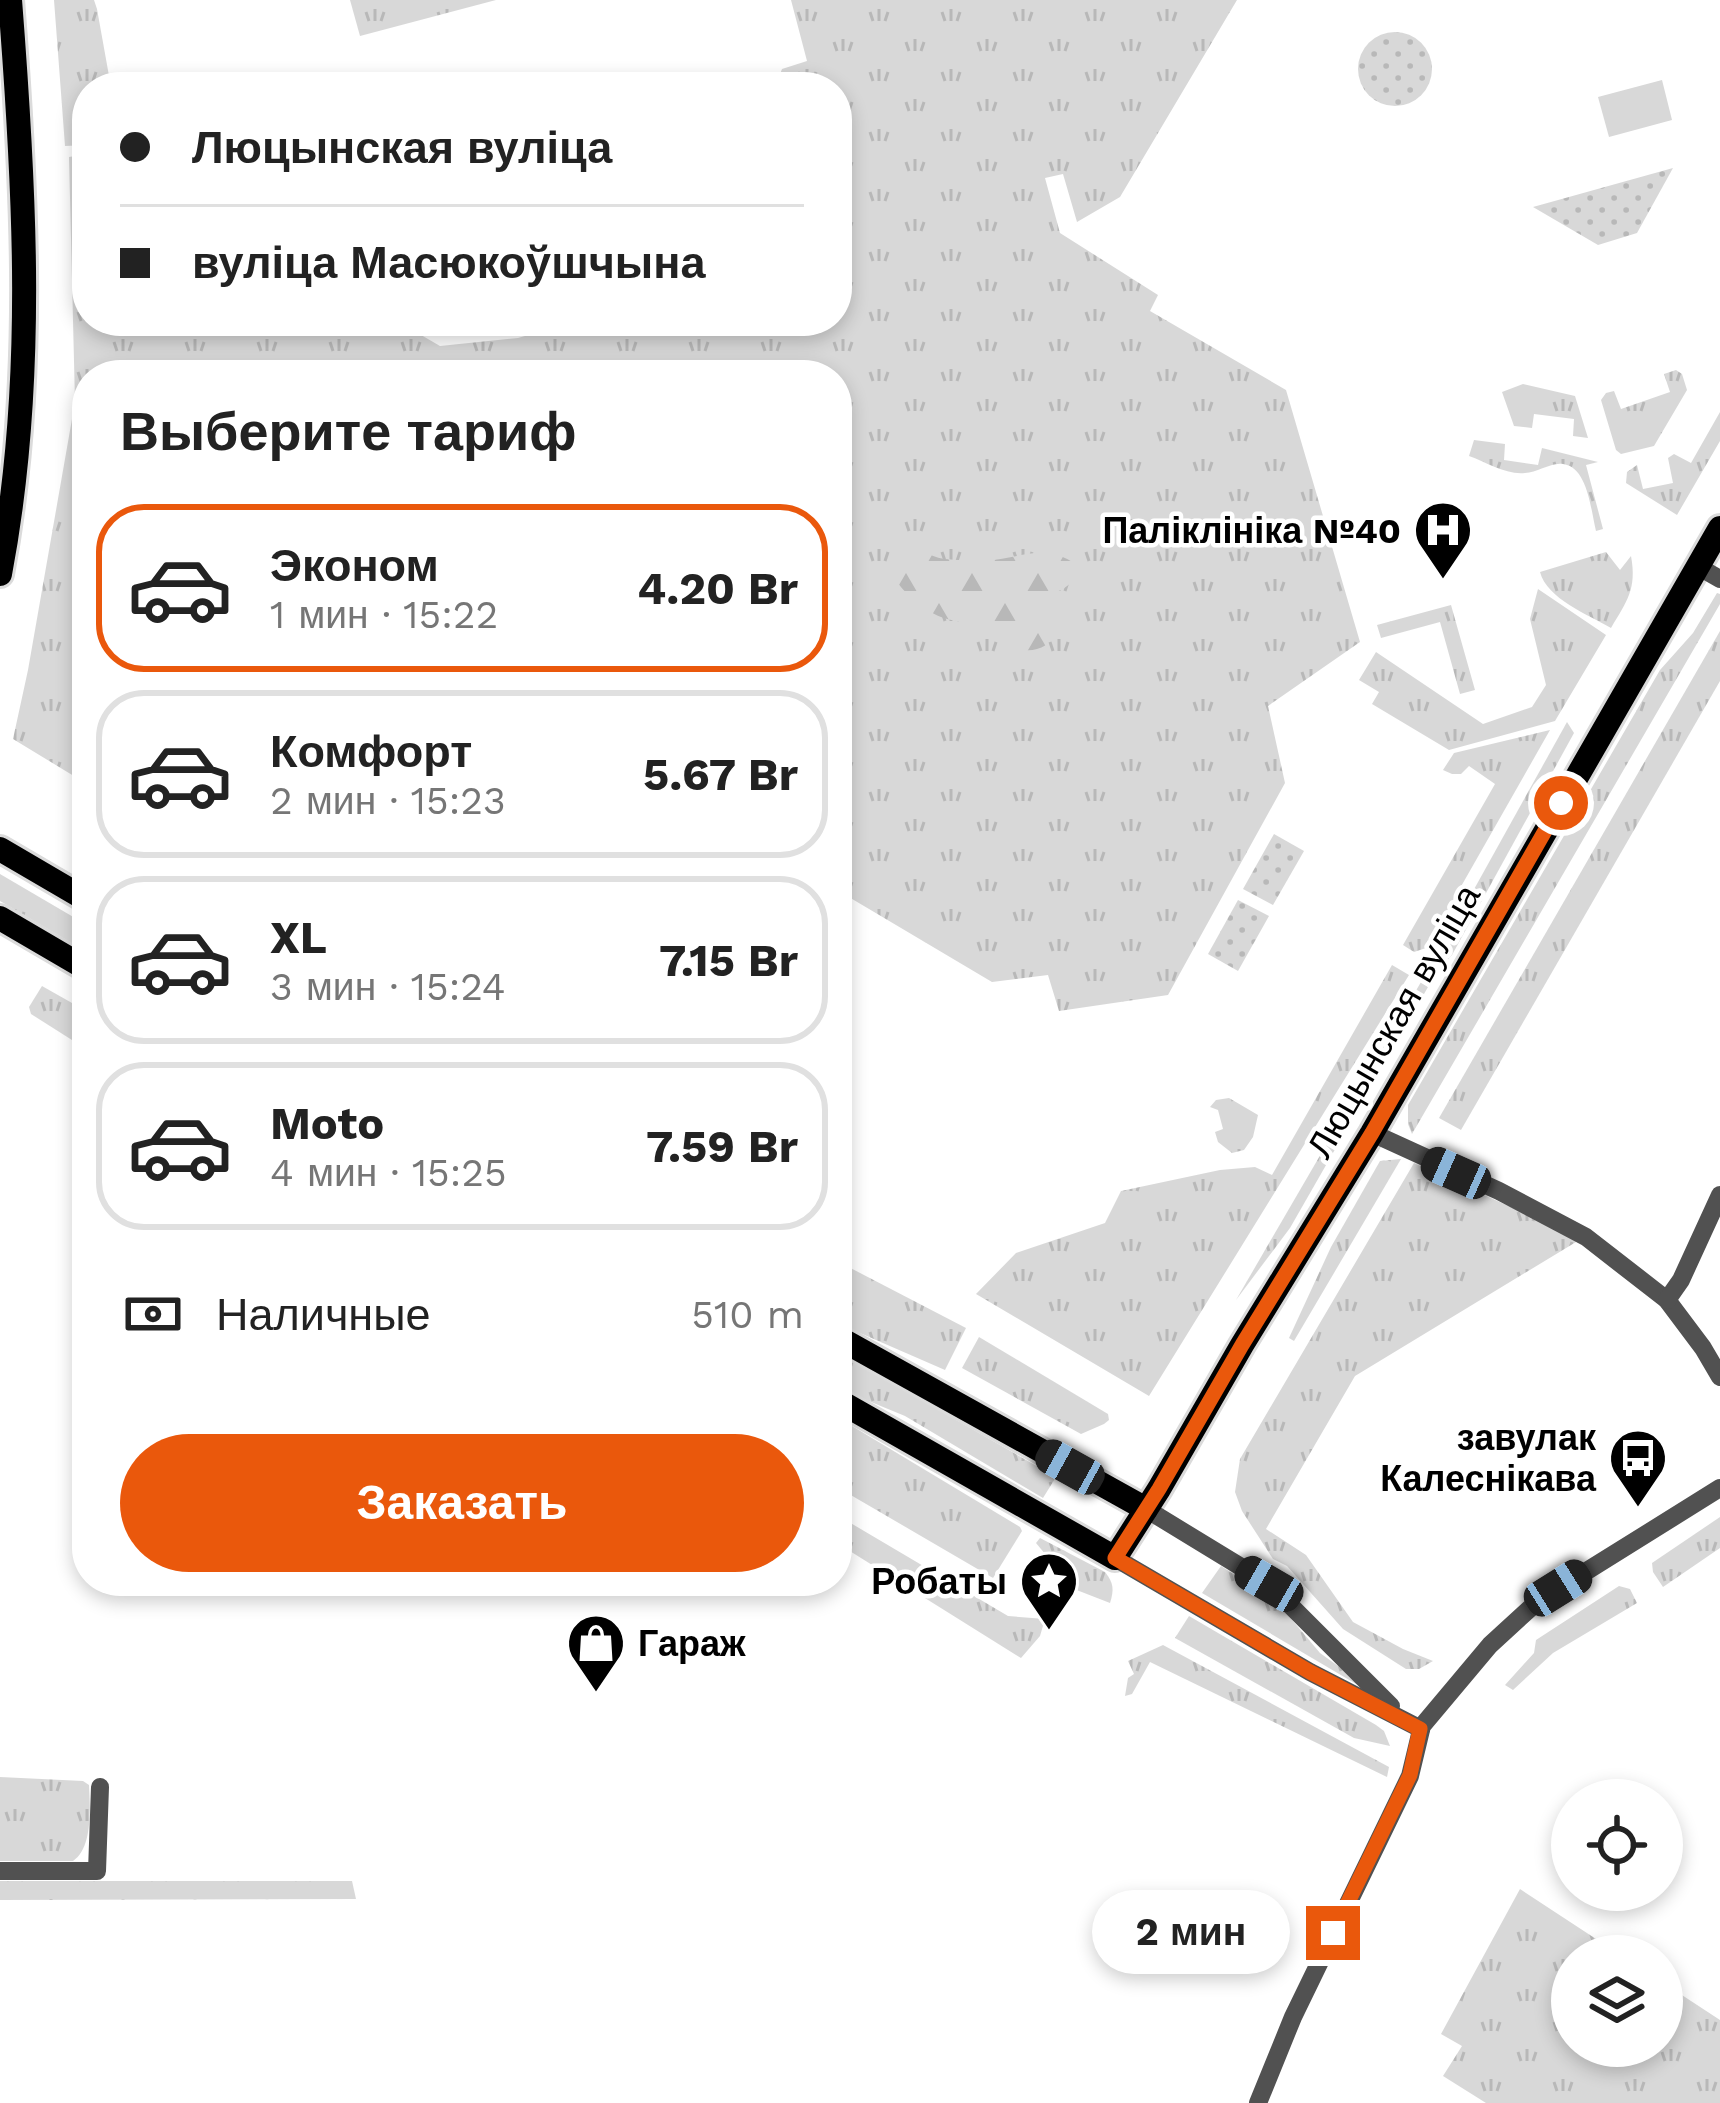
<!DOCTYPE html>
<html lang="ru">
<meta charset="utf-8">
<style>
:root{--surface:#fff;--page:#f2f2f2;--text:#222;--muted:#767676;--line:#e0e0e0;--accent:#ea580c}
body{margin:0;font-family:"Work Sans",sans-serif;background:var(--page);color:var(--text);height:100vh;display:flex;flex-direction:column;font-size:45px;white-space:nowrap}
*{box-sizing:border-box;margin:0}
p{font-size:39px;color:var(--muted)}
.icon{flex:none;width:66px;height:66px;fill:none;stroke:currentColor;stroke-width:2;stroke-linecap:round;stroke-linejoin:round}
.map{position:relative;flex:1;overflow:hidden}
.panel{position:absolute;left:72px;top:360px;width:780px;height:1236px;display:flex;flex-direction:column;background:var(--surface);border-radius:48px;box-shadow:0 6px 18px #0003}
.panel>*{flex:none}
.hud{position:absolute;left:72px;top:72px;width:780px;height:264px;border-radius:48px;box-shadow:0 6px 18px #0003;display:grid;align-content:center;height:264px;padding:0 48px;background:var(--surface)}
.fabs{position:absolute;left:1551px;top:1779px;display:grid;gap:24px}
.fabs a{display:grid;place-items:center;width:132px;height:132px;border-radius:50%;background:var(--surface);box-shadow:0 6px 18px #0003;font-size:60px}
.end{position:absolute;width:54px;height:54px;margin:-27px;border:15px solid #ea580c;background:#fff;box-shadow:0 0 0 6px #fff}
.from{border-radius:50%}
.bubble{position:absolute;height:84px;border-radius:42px;background:var(--surface);box-shadow:0 6px 18px #0003;font-size:39px;font-weight:700;line-height:84px;text-align:center}
.car{position:absolute;width:36px;height:72px;margin:-36px -18px;border-radius:15px;box-shadow:0 0 9px 3px #0007;background:linear-gradient(#222 24%,#8ab4d8 0 40%,#222 0 76%,#8ab4d8 0 86%,#222 0)}
.hud b{display:flex;align-items:center;gap:42px;height:114px;font-size:45px}
.hud b+b{border-top:3px solid var(--line)}
.hud i{width:30px;height:30px;background:var(--text)}
ul{padding:0;list-style:none}
li{display:flex;align-items:center;gap:36px;height:168px;margin:0 24px 18px;padding:0 24px;border:6px solid var(--line);border-radius:48px}
li div{flex:1}
li b{display:block;font-size:45px}
li em{font-style:normal;font-weight:700}
li.on{border-color:var(--accent)}
li>.icon{width:108px;height:108px;stroke-width:1.5}
h2{padding:0 48px;font-size:54px;line-height:144px}
.pay{display:flex;align-items:center;gap:30px;height:132px;padding:0 48px;font-size:45px}
.pay p{margin-inline-start:auto}
.cta{display:flex;gap:24px;margin-top:auto;padding:24px 48px}
.cta a{flex:1;height:138px;border-radius:72px;background:var(--accent);color:#fff;font-size:48px;font-weight:700;line-height:138px;text-align:center}
.map>svg:first-child{display:block}
.grass{fill:url(#grass-tufts)}
.forest{fill:url(#forest-firs)}
.park{fill:url(#park-dots)}
.pitch{fill:#d8d8d8}
.lines{fill:none;stroke-linecap:round;stroke-linejoin:round}
.major-casing{stroke:#dbdbdb;stroke-width:30}
.minor{stroke:#515151;stroke-width:18}
.major{stroke:#000;stroke-width:24}
.route{stroke:#ea580c;stroke-width:15}
.labels{text-anchor:middle;stroke-width:9;stroke-linejoin:round;paint-order:stroke}
.poi-label{font-size:36px;font-weight:bold;fill:#000;stroke:#fff;text-anchor:end}
.street-label{font-size:36px;fill:#000;stroke:#fff}
</style>
<div class="map">
<svg width="1720" height="2103" viewBox="0 0 1720 2103">
<defs>
<pattern id="grass-tufts" width="24" height="20" patternUnits="userSpaceOnUse" patternTransform="scale(3)"><rect width="24" height="20" fill="#d8d8d8"/><path d="M3 7l-1-3M5 7V3M7 7l1-3M15 17l-1-3M17 17v-4M19 17l1-3" fill="none" stroke="#b8b8b8"/></pattern>
<pattern id="forest-firs" width="22" height="20" patternUnits="userSpaceOnUse" patternTransform="scale(3)"><rect width="22" height="20" fill="#d8d8d8"/><path d="M5 1l3.5 6h-7zM16 11l3.5 6h-7z" fill="#b8b8b8"/></pattern>
<pattern id="park-dots" width="8" height="8" patternUnits="userSpaceOnUse" patternTransform="scale(3)"><rect width="8" height="8" fill="#d8d8d8"/><path d="M2 2h.1M6 6h.1" fill="none" stroke="#b8b8b8" stroke-width="1.8" stroke-linecap="round"/></pattern>
</defs>
<rect width="100%" height="100%" fill="#fff"/>
<!-- grass -->
<g class="grass">
<path d="M54 0H94L97 9 111 87H87V145L65 146Z"/>
<path d="M350 0H496L360 36Z"/>
<path d="M791 0H1237L1120 197 1077 222 1063 174 1045 178 1060 233 1158 295 1150 311 1286 390 1360 642 1268 706 1285 783 1168 995 1059 1011 1048 975 992 982 837 890V375H87V784L13 739 28 670 75 402 69 157 87 154V321H397L440 346 518 338 576 321H837V87H775L782 69 807 61Z"/>
<path d="M1676 370 1682 374 1687 390 1654 446 1621 454 1616 450 1601 400 1606 393 1614 391 1621 409 1670 392 1664 374Z"/>
<path d="M1523 384 1575 396 1588 438 1573 436 1574 419 1534 414 1532 428 1514 426 1502 392Z"/>
<path d="M1720 412V441L1677 515 1626 483 1627 472 1637 465 1643 489 1673 483 1668 458 1674 454 1691 463Z"/>
<path d="M1474 440 1505 444 1504 460 1538 465 1542 448 1598 462 1586 465 1603 529 1596 531C1591 511 1588 467 1563 464 1551 462 1537 473 1525 473 1506 475 1486 462 1469 456Z"/>
<path d="M1606 552 1620 570 1631 556C1637 589 1627 601 1611 628 1589 615 1547 599 1540 572Z"/>
<path d="M1538 589 1606 635 1555 721 1449 750 1372 704 1379 692 1359 680 1376 652 1483 724 1532 707 1546 685 1530 619Z"/>
<path d="M1717 593 1720 594V604L1412 1134 1408 1124V1105L1660 670 1693 633Z"/>
<path d="M1451 605 1475 690 1460 694 1440 622 1381 638 1377 625Z"/>
<path d="M1720 631V681L1461 1130 1439 1118Z"/>
<path d="M1567 722 1574 733 1452 955 1444 964 1433 963Z"/>
<path d="M1550 730 1426 948 1414 952 1403 945 1495 784 1469 766 1461 774H1452L1443 770 1454 753Z"/>
<path d="M0 874 87 925V952L0 901Z"/>
<path d="M1392 965 1409 975 1149 1396 976 1294 1016 1253 1105 1223 1121 1191 1220 1170 1255 1167 1272 1175Z"/>
<path d="M1421 982 1428 987 1290 1228 1236 1300Z"/>
<path d="M42 986 72 1003 83 1047 31 1014 29 1007Z"/>
<path d="M1229 1098 1258 1115 1253 1137 1244 1150 1232 1153 1218 1142 1215 1132 1223 1129 1218 1110 1210 1107 1216 1100Z"/>
<path d="M1401 1159 1294 1341 1289 1338 1331 1247 1380 1161Z"/>
<path d="M1414 1163 1581 1239 1355 1376 1266 1529 1306 1555 1353 1622 1403 1649 1433 1661 1419 1669H1406L1343 1629 1287 1566 1273 1559 1242 1511 1235 1492 1240 1459Z"/>
<path d="M837 1261 966 1328 945 1370 837 1323Z"/>
<path d="M979 1337 1108 1414 1109 1420 1104 1424 1081 1434 962 1368Z"/>
<path d="M837 1352 1056 1477 1043 1498 905 1416 837 1388Z"/>
<path d="M837 1417 1020 1527 1022 1531 993 1578 837 1487Z"/>
<path d="M837 1515 1008 1616 1045 1619 1040 1636 1021 1658 837 1543Z"/>
<path d="M1720 1517V1548L1663 1587 1653 1572 1652 1563Z"/>
<path d="M1040 1538 1105 1572C1114 1583 1114 1590 1110 1603L1074 1589 1036 1543Z"/>
<path d="M1221 1566 1277 1602 1320 1653 1363 1684 1368 1691 1202 1593Z"/>
<path d="M1619 1586 1630 1589 1637 1603 1553 1653 1513 1690 1505 1685 1534 1653 1536 1640Z"/>
<path d="M1189 1616 1376 1725 1384 1731 1390 1746 1354 1738 1175 1638Z"/>
<path d="M1163 1645 1389 1767 1387 1777 1150 1662 1132 1694 1125 1696 1128 1678 1134 1674 1128 1661Z"/>
<path d="M0 1777 83 1781 89 1785C90 1807 93 1848 73 1861H0Z"/>
<path d="M0 1881H352L356 1899 0 1900Z"/>
<path d="M1520 1889 1622 1956H1572V2046H1662V1982L1720 2020V2103H1486L1443 2076 1462 2046 1441 2034Z"/>
</g>
<!-- forest -->
<path class="forest" d="M900 538C913 545 929 557 944 559 956 560 971 561 984 561 1027 558 1047 539 1086 572L1063 589 1041 599 1049 622 1046 645C1020 661 1000 637 978 626 967 621 953 622 941 617 922 610 893 585 889 565 888 560 891 549 891 546Z"/>
<!-- park -->
<g class="park">
<circle cx="1395" cy="69" r="37"/>
<path d="M1673 168 1637 233 1598 245 1533 207Z"/>
<path d="M1274 834 1304 851 1273 905 1243 889Z"/>
<path d="M1238 900 1269 916 1238 971 1208 954Z"/>
</g>
<!-- pitch -->
<path class="pitch" d="M1662 80 1672 120 1609 137 1598 97Z"/>
<g class="lines">
<defs>
<g id="major">
<path d="M0 574C36 384 25 191 10 0"/>
<path d="M0 849 87 900"/>
<path d="M0 918 87 969"/>
<path d="M837 1337 1146 1509"/>
<path d="M837 1400 1115 1558 1159 1489 1242 1345 1372 1133 1720 528"/>
</g>
</defs>
<!-- major casing -->
<use href="#major" class="major-casing"/>
<!-- minor -->
<g class="minor">
<path d="M1699 567 1720 579"/>
<path d="M1372 1133 1499 1191 1586 1237 1667 1300 1703 1348 1720 1377"/>
<path d="M1667 1300 1681 1280 1720 1195"/>
<path d="M1146 1509 1269 1584 1391 1706"/>
<path d="M1115 1558 1310 1672 1421 1729"/>
<path d="M0 1871H97L100 1787"/>
<path d="M1258 2103 1293 2017 1410 1776 1422 1726 1490 1645 1537 1602 1720 1488"/>
</g>
<!-- major -->
<use href="#major" class="major"/>
</g>
<g class="lines">
<!-- route -->
<path class="route" d="M1333 1933 1410 1775 1420 1729 1310 1672 1115 1558 1159 1489 1242 1345 1372 1133 1561 803"/>
</g>
<!-- icons -->
<defs>
<symbol id="hospital-pin" viewBox="-11 -11 22 30"><path d="M0 17L-7.5 6A9.5 9.5 0 1 1 7.5 6Z" fill="#000" stroke="#fff"/><path d="M-5-5h3v3.5h4V-5h3V5h-3V1.5h-4V5h-3Z" fill="#fff"/></symbol>
<symbol id="bus-pin" viewBox="-11 -11 22 30"><path d="M0 17L-7.5 6A9.5 9.5 0 1 1 7.5 6Z" fill="#000" stroke="#fff"/><path d="M-5-6H5V4H4V6H2V4H-2V6H-4V4H-5ZM-3.5-4V0h7V-4ZM-3.5 1.2v1.5H-2V1.2ZM2 1.2v1.5H3.5V1.2Z" fill="#fff"/></symbol>
<symbol id="sight-pin" viewBox="-11 -11 22 30"><path d="M0 17L-7.5 6A9.5 9.5 0 1 1 7.5 6Z" fill="#000" stroke="#fff"/><path d="M0-6L1.8-2.2L6-1.7L2.9 1.2L3.7 5.4L0 3.3L-3.7 5.4L-2.9 1.2L-6-1.7L-1.8-2.2Z" fill="#fff"/></symbol>
<symbol id="shop-pin" viewBox="-11 -11 22 30"><path d="M0 17L-7.5 6A9.5 9.5 0 1 1 7.5 6Z" fill="#000" stroke="#fff"/><path d="M-5-2.5h2.3a2.7 3.5 0 0 1 5.4 0H5L5.5 6h-11ZM-1.5-2.5h3a1.5 2.3 0 0 0-3 0Z" fill="#fff"/></symbol>
</defs>
<g fill-rule="evenodd">
<use href="#hospital-pin" x="1410" y="497" width="66" height="90"/>
<use href="#bus-pin" x="1605" y="1425" width="66" height="90"/>
<use href="#sight-pin" x="1016" y="1548" width="66" height="90"/>
<use href="#shop-pin" x="563" y="1610" width="66" height="90"/>
</g>
<g class="labels">
<!-- poi labels -->
<g class="poi-label">
<text x="1401" y="543">Паліклініка №40</text>
<text x="1596" y="1450">завулак<tspan x="1596" dy="41">Калеснікава</tspan></text>
<text x="1007" y="1594">Робаты</text>
<text x="638" y="1656" text-anchor="start">Гараж</text>
</g>
<!-- street labels -->
<g class="street-label">
<text transform="translate(1393 1021) rotate(-60)" y="13">Люцынская вуліца</text>
</g>
</g>
</svg>
<div class="fabs">
<a><svg class="icon" aria-label="locate" viewBox="0 0 24 24"><circle cx="12" cy="12" r="6"/><path d="M12 2v4M12 18v4M2 12h4M18 12h4"/></svg></a>
<a><svg class="icon" aria-label="layers" viewBox="0 0 24 24"><path d="M12 4l9 5-9 5-9-5zM3 14l9 5 9-5"/></svg></a>
</div>
<i class="end from" style="left:1561px;top:803px"></i>
<i class="end" style="left:1333px;top:1933px"></i>
<div class="bubble" style="left:1092px;top:1890px;width:198px">2 мин</div>
<i class="car" style="left:1456px;top:1173px;rotate:294deg"></i>
<i class="car" style="left:1070px;top:1467px;rotate:299deg"></i>
<i class="car" style="left:1269px;top:1584px;rotate:300deg"></i>
<i class="car" style="left:1558px;top:1588px;rotate:58deg"></i>
<div class="hud">
<b><i class="from"></i>Люцынская вуліца</b>
<b><i></i>вуліца Масюкоўшчына</b>
</div>
<section class="panel">
<h2>Выберите тариф</h2>
<ul>
<li class="on"><svg class="icon" aria-label="car" viewBox="0 0 24 24"><path d="M5 17H2v-5l4-1 3-4h7l3 4 3 1v5h-3M9 17h6M6 11h13"/><circle cx="7" cy="17" r="2"/><circle cx="17" cy="17" r="2"/></svg><div><b>Эконом</b><p>1 мин · 15:22</p></div><em>4.20 Br</em></li>
<li><svg class="icon" aria-label="car" viewBox="0 0 24 24"><path d="M5 17H2v-5l4-1 3-4h7l3 4 3 1v5h-3M9 17h6M6 11h13"/><circle cx="7" cy="17" r="2"/><circle cx="17" cy="17" r="2"/></svg><div><b>Комфорт</b><p>2 мин · 15:23</p></div><em>5.67 Br</em></li>
<li><svg class="icon" aria-label="car" viewBox="0 0 24 24"><path d="M5 17H2v-5l4-1 3-4h7l3 4 3 1v5h-3M9 17h6M6 11h13"/><circle cx="7" cy="17" r="2"/><circle cx="17" cy="17" r="2"/></svg><div><b>XL</b><p>3 мин · 15:24</p></div><em>7.15 Br</em></li>
<li><svg class="icon" aria-label="car" viewBox="0 0 24 24"><path d="M5 17H2v-5l4-1 3-4h7l3 4 3 1v5h-3M9 17h6M6 11h13"/><circle cx="7" cy="17" r="2"/><circle cx="17" cy="17" r="2"/></svg><div><b>Moto</b><p>4 мин · 15:25</p></div><em>7.59 Br</em></li>
</ul>
<div class="pay"><svg class="icon" aria-label="cash" viewBox="0 0 24 24"><path d="M3 7h18v10H3z"/><circle cx="12" cy="12" r="2"/></svg>Наличные<p>510 m</p></div>
<div class="cta"><a>Заказать</a></div>
</section>
</div>
